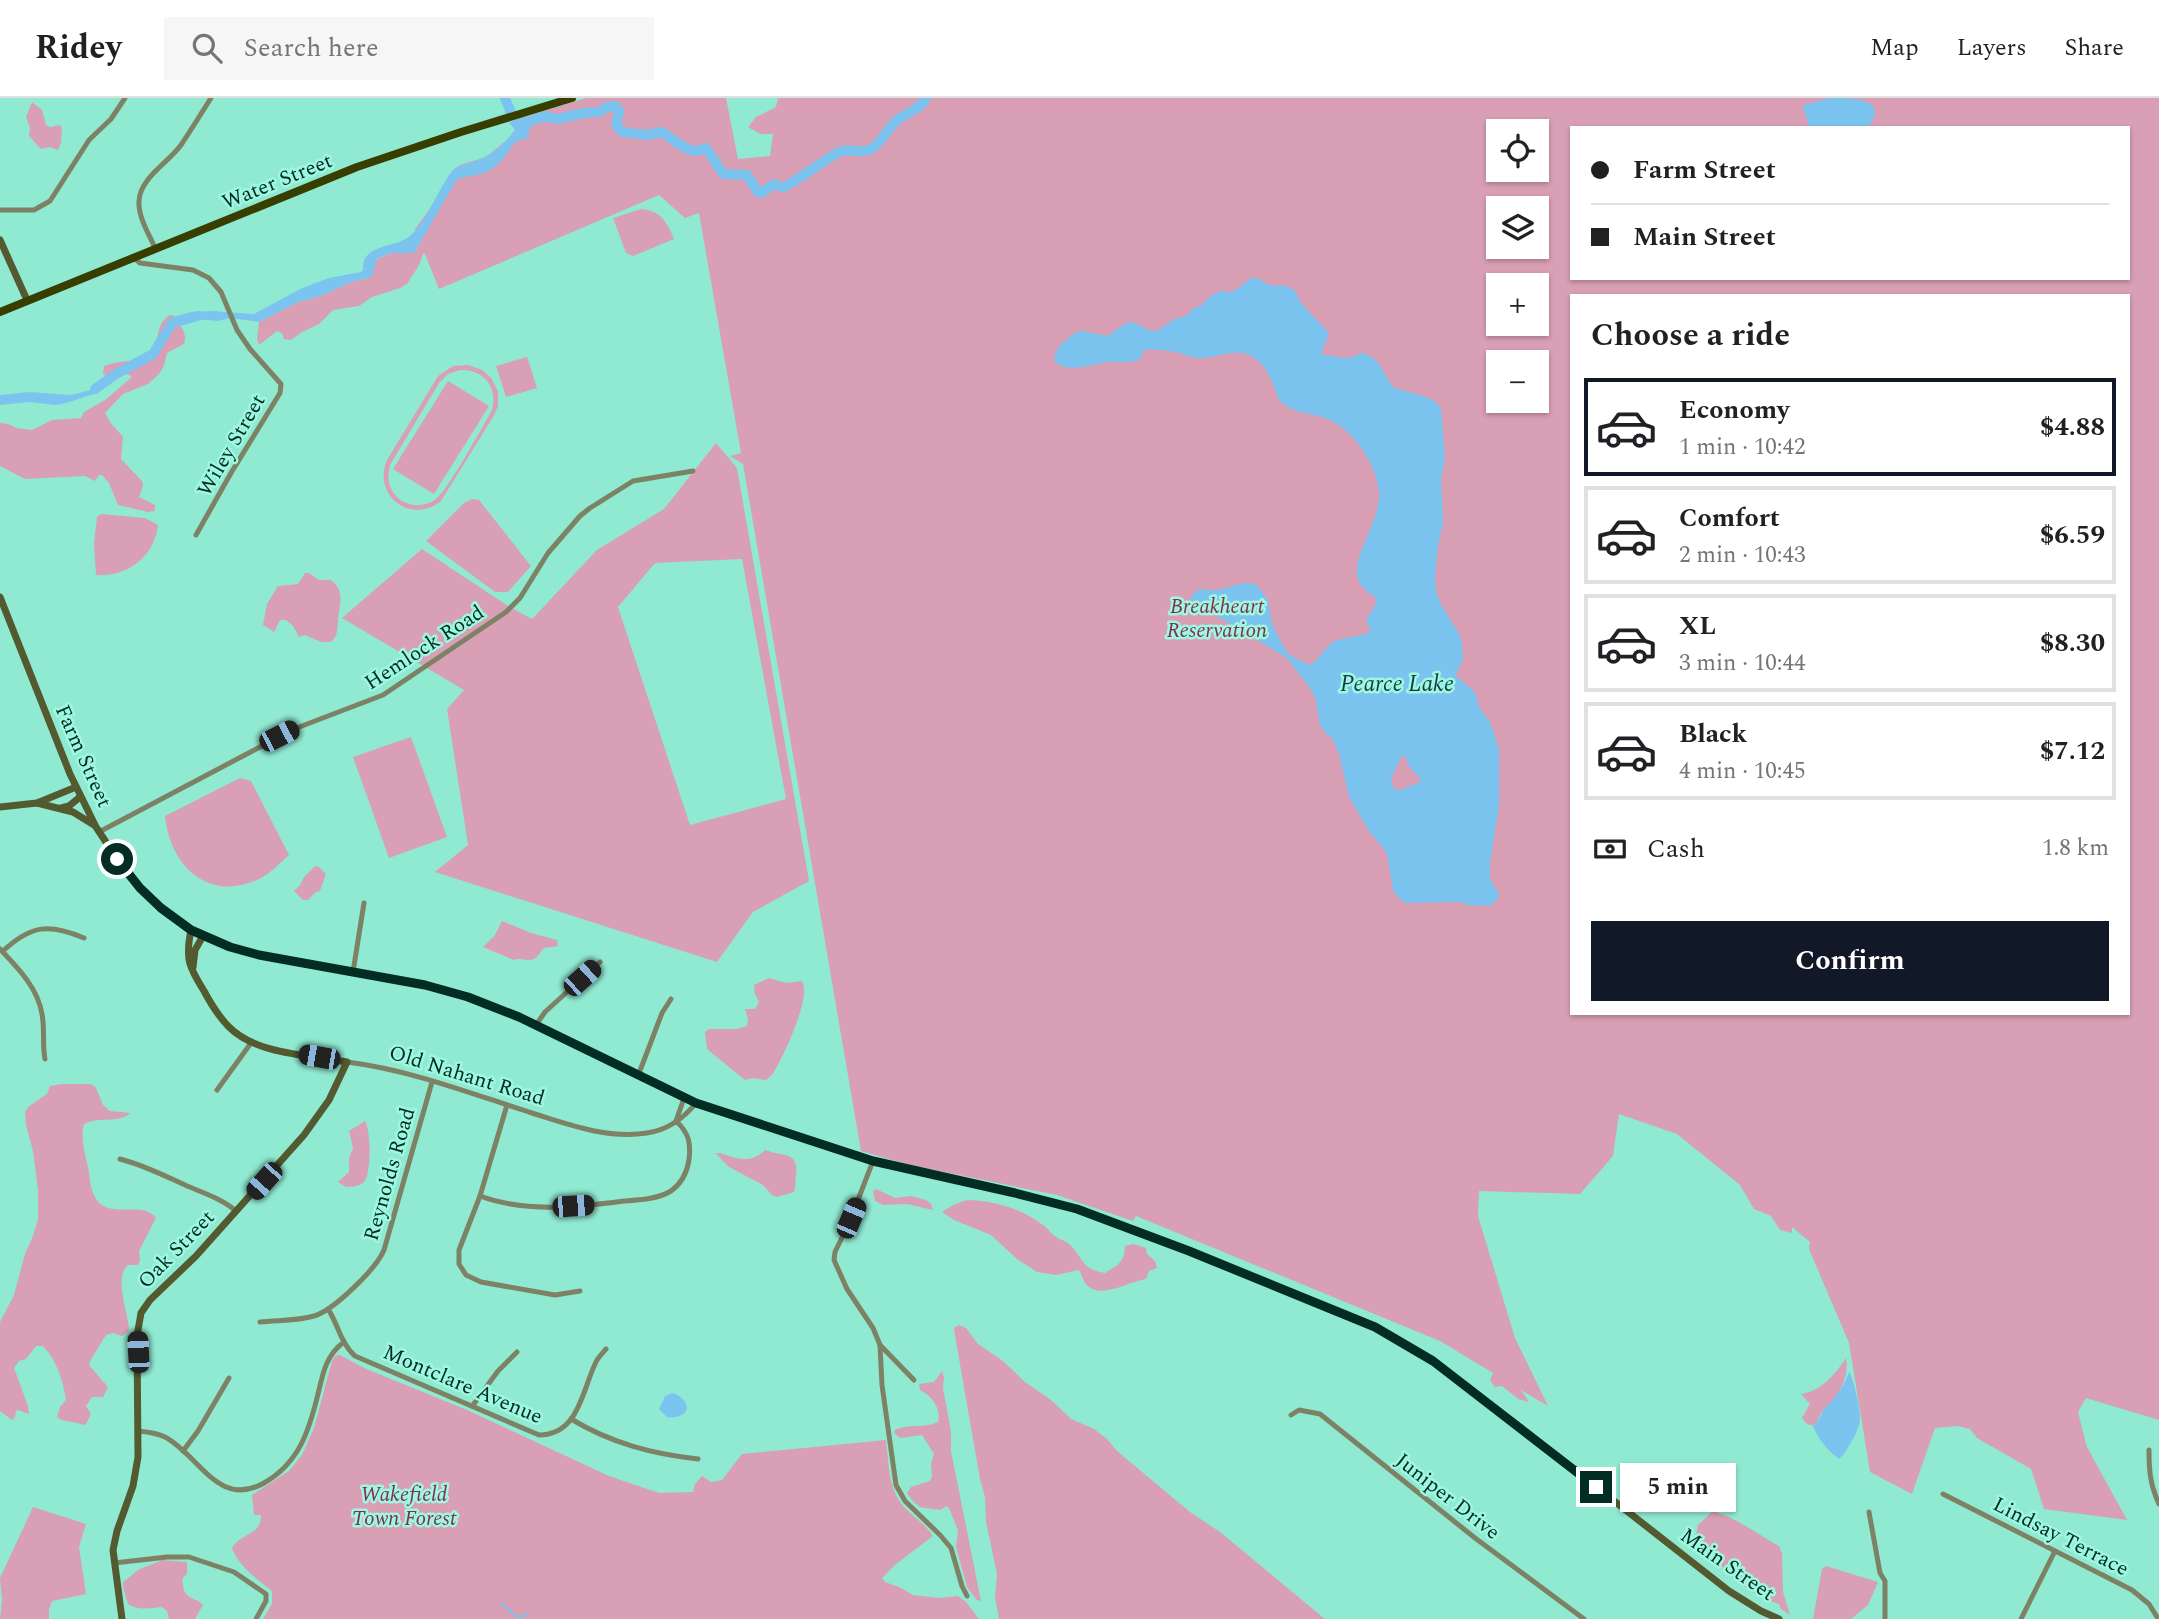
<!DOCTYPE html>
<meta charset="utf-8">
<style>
:root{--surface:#fff;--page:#f6f6f6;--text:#202124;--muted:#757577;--line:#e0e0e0;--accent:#111827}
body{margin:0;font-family:Spectral,serif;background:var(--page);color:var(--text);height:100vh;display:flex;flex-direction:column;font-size:26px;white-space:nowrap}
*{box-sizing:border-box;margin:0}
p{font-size:23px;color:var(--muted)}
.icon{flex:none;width:38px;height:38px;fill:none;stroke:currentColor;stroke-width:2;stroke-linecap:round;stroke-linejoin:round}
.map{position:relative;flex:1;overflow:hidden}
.side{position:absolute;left:1570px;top:196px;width:560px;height:721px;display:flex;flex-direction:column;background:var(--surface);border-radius:0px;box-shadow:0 2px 5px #0004}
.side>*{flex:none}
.banner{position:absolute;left:1570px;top:28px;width:560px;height:154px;border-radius:0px;box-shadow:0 2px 5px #0004;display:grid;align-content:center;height:154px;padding:0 21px;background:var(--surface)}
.tools{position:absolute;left:1486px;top:21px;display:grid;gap:14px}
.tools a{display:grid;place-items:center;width:63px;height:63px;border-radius:0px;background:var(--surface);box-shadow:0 2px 5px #0004;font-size:35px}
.end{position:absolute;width:32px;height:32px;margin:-16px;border:9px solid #032c23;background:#fff;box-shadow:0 0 0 4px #fff}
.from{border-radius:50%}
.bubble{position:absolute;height:49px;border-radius:0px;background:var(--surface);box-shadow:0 2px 5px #0004;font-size:23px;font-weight:700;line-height:49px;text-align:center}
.car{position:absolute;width:21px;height:42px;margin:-21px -10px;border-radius:9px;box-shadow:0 0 5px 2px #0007;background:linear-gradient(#222 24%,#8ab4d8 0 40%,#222 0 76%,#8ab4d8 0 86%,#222 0)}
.banner b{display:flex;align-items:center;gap:24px;height:66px;font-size:26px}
.banner b+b{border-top:2px solid var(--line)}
.banner i{width:18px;height:18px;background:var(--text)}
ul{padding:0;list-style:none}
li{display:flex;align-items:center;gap:21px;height:98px;margin:0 14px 10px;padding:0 7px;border:4px solid var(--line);border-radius:0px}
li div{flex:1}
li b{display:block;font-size:26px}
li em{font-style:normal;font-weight:700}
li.selected{border-color:var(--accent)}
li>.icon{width:63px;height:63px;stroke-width:1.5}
h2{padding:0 21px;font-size:32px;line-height:84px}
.pay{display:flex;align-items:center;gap:18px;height:77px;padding:0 21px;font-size:26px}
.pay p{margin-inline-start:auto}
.cta{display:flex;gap:14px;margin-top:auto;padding:14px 21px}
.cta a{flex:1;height:80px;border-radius:0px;background:var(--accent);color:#fff;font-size:28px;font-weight:700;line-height:80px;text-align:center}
header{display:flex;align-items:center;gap:42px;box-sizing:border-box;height:98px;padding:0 35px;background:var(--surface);border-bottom:2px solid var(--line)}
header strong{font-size:33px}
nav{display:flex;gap:38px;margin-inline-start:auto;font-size:24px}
.search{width:490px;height:63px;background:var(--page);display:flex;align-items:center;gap:18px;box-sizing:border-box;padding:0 24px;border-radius:0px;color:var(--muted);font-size:26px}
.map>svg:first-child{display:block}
.green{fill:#d99fb4;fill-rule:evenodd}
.water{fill:#7bc4ef;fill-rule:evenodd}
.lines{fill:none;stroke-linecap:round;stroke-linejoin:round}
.stream{stroke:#7bc4ef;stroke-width:2}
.river{stroke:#7bc4ef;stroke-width:10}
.street{stroke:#7d8265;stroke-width:5}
.secondary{stroke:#545a2f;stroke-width:7}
.primary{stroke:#383e00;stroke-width:8}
.route{stroke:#032c23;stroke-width:9}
.labels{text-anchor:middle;stroke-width:5;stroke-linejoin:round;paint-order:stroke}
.street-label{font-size:21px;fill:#032c23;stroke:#9df8df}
.park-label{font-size:21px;font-style:italic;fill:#832d54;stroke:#9df8df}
.water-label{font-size:23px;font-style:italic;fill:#17384a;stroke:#9df8df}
</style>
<header>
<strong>Ridey</strong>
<div class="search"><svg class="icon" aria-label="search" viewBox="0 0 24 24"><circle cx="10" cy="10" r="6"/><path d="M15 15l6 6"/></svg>Search here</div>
<nav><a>Map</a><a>Layers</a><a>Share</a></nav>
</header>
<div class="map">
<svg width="2159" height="1521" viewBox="0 0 2159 1521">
<rect width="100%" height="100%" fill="#90ead2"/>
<!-- green -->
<g class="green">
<path d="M586 0H726L738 61 770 58 773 36H760L748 29 756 19 776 9 778 0H2159V1322L2086 1300 2078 1314 2087 1349 2127 1422 2044 1411 2031 1371 1977 1340 1970 1331 1958 1328 1935 1330 1912 1396 1870 1374 1849 1245 1809 1151 1810 1144 1792 1129V1135L1780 1132 1771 1118 1754 1111 1740 1087 1677 1036 1619 1016 1613 1058 1580 1096 1479 1093 1478 1118 1515 1240 1548 1308 1521 1292 1529 1304 1518 1301 1502 1288 1495 1289 1490 1282 1493 1275 1440 1243 1136 1118 1133 1123 1057 1097 910 1067 861 1053 743 366 730 358 741 355 699 115 685 120 659 97 439 191 424 154 419 167 407 186 400 190 372 199 359 208 333 212 319 226 302 234 291 242 284 241 282 235 277 233 259 247 257 241 259 224 296 205 323 197 351 184 368 180 372 175 376 162 390 155 414 154 420 145 415 131 429 112 453 72 460 67 486 59 508 41 515 32 509 24ZM1572 30H2128V180H1572ZM1498 33H1536V72H1498ZM1498 110H1536V149H1498ZM1498 187H1536V226H1498ZM1572 198H2128V915H1572ZM1498 264H1536V303H1498Z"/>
<path d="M32 4 42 12 46 27 50 29 60 27 62 30 61 45 58 52 50 49 41 51 29 38 30 30 26 19Z"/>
<path d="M641 111C660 112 667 124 674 141L633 158 626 155 613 120Z"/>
<path d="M170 217H173C179 226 188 234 184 246L167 255 164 268 159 276 148 286 123 296 105 315 110 324 123 339 121 361 142 383 143 388 139 399 155 407V413L148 414 118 407 109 385 102 377H99L95 383 85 378 25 381 0 368V325L8 326 17 330 32 332 52 322 81 320 84 314 105 302 132 279 127 276 112 281 106 286 107 280 103 275 104 268C118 262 135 265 148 256 163 245 152 228 170 217Z"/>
<path d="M527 259 537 290 506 299 496 268Z"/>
<path d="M468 267 482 272 491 280 498 293V308L493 319 441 403C411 427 372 398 387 362L438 278 453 268ZM460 272C484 271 498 289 492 312 483 328 448 392 436 401 424 410 406 409 396 398 388 389 387 378 390 367L439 285 448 276Z"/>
<path d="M448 283 489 308 434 396 393 371Z"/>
<path d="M716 345 737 370 809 783 753 814 717 864 435 774 468 747 447 611 464 592 342 520 422 451 505 506 532 521 597 452 664 411ZM742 461 786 701 690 727 618 509 655 465Z"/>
<path d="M472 401 479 402 531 468 508 494H495L426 443 464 405Z"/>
<path d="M101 416 145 420 158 427C154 459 128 479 96 477L94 445 97 419Z"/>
<path d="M305 475H309L319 482H331C346 494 339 507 338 523 337 532 338 538 331 544H321L305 537 299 539 293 528 286 522H280L274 534 263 527 267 506 278 488 298 486Z"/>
<path d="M411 639 447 739 389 760 353 659Z"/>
<path d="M240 680 251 683 289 757C280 765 270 776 259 781 208 805 170 768 165 718Z"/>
<path d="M315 768 319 769 326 776 320 793 316 794 308 802H303L294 793 300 787 304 779Z"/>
<path d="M502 823 531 835 557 842 558 848 544 850C541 853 538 859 534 861 527 864 521 859 514 862L485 850 483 849 495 837Z"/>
<path d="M769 880 786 885 802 883C812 899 783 960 772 977L766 982 753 980 745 982 707 951 705 934 709 931H737L747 928 748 921 745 911H755L759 904 755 896 754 887Z"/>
<path d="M62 986H91L96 990 103 1007 110 1013 131 1015C117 1026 100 1018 84 1026 80 1040 85 1055 88 1069 90 1080 90 1092 96 1101 110 1122 143 1102 156 1120L139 1153 140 1162 138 1167H128C113 1180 129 1215 129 1233L122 1238 113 1235 106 1237 90 1263 89 1267 108 1289 103 1299H92L86 1308 91 1316 86 1326 83 1327C75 1323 64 1325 57 1319L60 1309 66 1302C63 1282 57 1263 43 1248H36L26 1261 19 1263 14 1270 28 1308 29 1316 18 1312 16 1313 15 1319 12 1322 0 1313V1224L14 1197 25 1156 33 1138 38 1121V1092L33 1053 26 1027 25 1014 28 1009 47 996 50 988Z"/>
<path d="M365 1023C371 1032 372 1078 363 1085 358 1088 351 1089 346 1089L338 1084 349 1074V1060L353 1050 349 1033Z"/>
<path d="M765 1052C783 1059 799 1053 796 1077 795 1084 796 1088 794 1094L777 1099 772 1097 763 1087 729 1069 717 1057 716 1055H720C737 1061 751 1066 765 1052Z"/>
<path d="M876 1091 895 1100 911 1098 926 1102 931 1106 933 1112 907 1106 883 1107 875 1103 873 1093Z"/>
<path d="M967 1102C995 1103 1020 1110 1043 1127 1048 1130 1050 1135 1055 1138 1059 1142 1065 1142 1069 1146 1085 1161 1080 1171 1105 1175 1119 1166 1124 1165 1125 1148L1133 1146 1146 1150 1147 1156 1155 1163 1157 1170 1149 1173 1146 1181C1129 1183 1102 1202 1087 1187 1083 1183 1082 1177 1079 1172L1056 1177 1037 1174 1017 1161 991 1137 954 1122 942 1114 953 1107Z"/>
<path d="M959 1227 966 1230 978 1246 1003 1263 1025 1284 1051 1302 1071 1321 1094 1331 1107 1341 1117 1353 1190 1414 1220 1434 1325 1521H999L995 1500 997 1476 986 1424 985 1399 980 1381 954 1232 955 1229Z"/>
<path d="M340 1257 364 1270 467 1312 609 1378 659 1395 693 1394 695 1386 702 1378 711 1384 722 1382 742 1356 886 1342C889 1366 888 1393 906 1411 915 1420 926 1427 933 1438L896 1466 882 1480 885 1484 899 1489 913 1497 939 1500 958 1498 966 1504 979 1521H263L272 1506V1493C258 1482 238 1468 232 1450 239 1436 262 1437 261 1417H254L252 1397 289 1373 302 1357 314 1330 332 1263 335 1258Z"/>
<path d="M1846 1260C1849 1278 1842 1292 1830 1306 1829 1307 1823 1313 1822 1314 1818 1320 1819 1323 1813 1328L1807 1326 1802 1320 1810 1306 1801 1296C1822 1293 1834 1277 1846 1260Z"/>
<path d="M942 1273 944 1279 943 1290 951 1334V1353L981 1503 977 1502 967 1489 956 1449 958 1432 949 1410 946 1408 941 1412C922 1409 919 1413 907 1395L911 1389 930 1383 932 1379 931 1366 934 1356 922 1337 900 1340 894 1335 895 1332C909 1325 924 1331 938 1324 942 1311 931 1297 920 1292L919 1286 934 1284Z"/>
<path d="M33 1409 86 1426 79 1449 86 1496 52 1503 49 1512V1521H0L2 1502 0 1480Z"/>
<path d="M1713 1413C1737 1420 1757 1436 1779 1448L1782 1456 1783 1494 1790 1517 1781 1511 1779 1506C1773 1504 1765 1502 1759 1498 1734 1484 1713 1460 1696 1438L1698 1427Z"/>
<path d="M161 1462 187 1464V1476L182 1481C183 1485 183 1492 186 1496 190 1501 198 1501 203 1507L195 1521H169L167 1513 162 1509C151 1510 138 1513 128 1506L123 1489V1484C129 1480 133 1476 138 1472 144 1468 154 1467 161 1462Z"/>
<path d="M1826 1468 1878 1484 1868 1507 1851 1521H1813L1822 1471Z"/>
</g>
<!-- water -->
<g class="water">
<path d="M1830 0C1851 0 1892 0 1867 30H1810L1803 10 1804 7Z"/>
<path d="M551 16 567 20 574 18C557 27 541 19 528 31L530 36C525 43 522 40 516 44 510 49 507 57 502 62 485 80 477 75 457 81L414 155H390L377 161 372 178 368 180 351 184 323 197 296 205 259 224 230 220 218 223 194 221 177 223 173 219 191 214 212 213 254 216 302 190 329 180 361 174 363 172C361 145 396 151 411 137 429 120 437 92 453 72 463 65 474 65 485 59 497 53 507 42 515 32L509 24 518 22 528 26Z"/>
<path d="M1251 180 1259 181 1269 187 1287 188 1296 194 1300 204 1329 235 1321 256C1334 258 1350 264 1360 255 1379 256 1383 276 1393 289 1408 296 1433 296 1441 311L1445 359 1441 380 1443 424 1438 448 1435 478 1436 493 1441 507 1458 534 1462 545 1463 561 1456 576 1457 579 1475 594 1479 609 1490 624 1499 651V709L1490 764V781L1499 796 1497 802 1490 808 1468 807 1460 804 1404 805 1393 793 1387 755 1369 733 1349 699 1339 656 1332 640 1327 637 1320 627 1315 599 1309 589 1287 560 1192 503 1190 499 1199 491C1207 492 1215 493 1223 491 1236 488 1243 482 1257 487L1268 502 1272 526 1286 553 1291 558 1310 567C1319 562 1322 554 1329 547 1341 537 1359 541 1371 533L1366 522 1375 508 1376 500C1369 495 1361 490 1358 481 1351 458 1381 423 1379 394 1377 366 1352 329 1325 320 1311 315 1291 315 1280 303 1277 299 1276 293 1274 289 1271 279 1265 269 1257 262 1240 247 1219 260 1200 260 1194 261 1186 257 1180 255 1167 252 1156 251 1143 252L1141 260C1132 267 1120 263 1109 264 1091 266 1070 276 1055 264L1054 258 1060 247 1076 234 1082 233 1107 238 1128 224 1136 225 1148 232 1157 233 1176 220H1182L1187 217 1195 209 1201 208 1210 198 1223 192 1226 195 1234 193ZM1402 657 1406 659 1408 667 1421 682 1420 684 1398 693 1393 689 1391 681Z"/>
<path d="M104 278 107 280 105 289 97 295 66 305 56 307 29 304 0 307V297L29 294 71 297 98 290Z"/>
<path d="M1849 1274C1854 1281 1861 1314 1860 1322 1859 1332 1846 1356 1839 1361 1828 1353 1818 1341 1813 1328L1820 1320 1823 1312 1833 1302 1844 1286Z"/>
<path d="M672 1295C683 1297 695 1313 679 1318 675 1320 671 1319 667 1319L659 1311 665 1298Z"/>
</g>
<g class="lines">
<!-- stream -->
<path class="stream" d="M501 1505 517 1519 528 1517"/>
<!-- river -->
<g class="river">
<path d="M505 0 511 15 525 25 545 18 557 21 584 15 599 14 607 9 615 8 619 13 616 27 622 34 647 37 662 34C671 39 683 52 695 53 699 53 702 51 706 50L723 76 747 77 758 94 761 95 774 86C777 87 780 90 784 89 788 89 830 58 839 54 849 49 862 57 871 51 881 46 887 31 896 23 906 15 921 11 926 0"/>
<path d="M95 291 116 276 153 256 172 225 198 218"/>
</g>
<!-- street -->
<g class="street">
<path d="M0 112H34L50 103 89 42 111 21 125 0"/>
<path d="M155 150C149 136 138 119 139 103 140 80 168 65 181 47 191 32 201 16 211 0"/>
<path d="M133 159 140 165 193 172 209 180 221 194 237 232 250 251 281 286 280 295 231 375 196 437"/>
<path d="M99 734 294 631 383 597 506 514 520 500 548 455 580 418 590 410 633 383 693 373"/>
<path d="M0 851C17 869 38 890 42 916 45 931 42 946 45 961"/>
<path d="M3 853C31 827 49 825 84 840"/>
<path d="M353 874 364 805"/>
<path d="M536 927 545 914 600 864"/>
<path d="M347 964C411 972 472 996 532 1015 570 1027 607 1041 647 1035 667 1032 684 1020 696 1005"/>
<path d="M638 978 662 915 671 901"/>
<path d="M217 992 251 945"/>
<path d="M507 1007 480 1098C525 1115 578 1109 624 1103 639 1102 658 1101 671 1093 681 1086 687 1074 689 1062 691 1045 689 1035 676 1023"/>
<path d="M676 1023 684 1000"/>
<path d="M120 1061C144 1067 165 1078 187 1088 204 1095 222 1101 236 1113"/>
<path d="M873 1063 849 1125 835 1154 834 1162 847 1191 873 1230 880 1247 882 1287 896 1387 905 1403 940 1437 951 1450 962 1488 967 1498"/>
<path d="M480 1098 459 1152V1166L466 1177 481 1184 555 1197 580 1193"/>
<path d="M328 1211C338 1226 341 1246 355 1258L539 1337C579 1337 582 1292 596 1264 598 1259 603 1255 606 1251"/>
<path d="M260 1224C277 1222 297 1223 314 1218 334 1212 376 1171 384 1152L432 984"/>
<path d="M880 1247 914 1282"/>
<path d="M473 1307 498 1273 517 1254"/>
<path d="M1291 1317 1299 1312 1320 1316 1475 1440 1584 1521"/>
<path d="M571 1321C611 1345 652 1356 698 1361"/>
<path d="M139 1333C148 1334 157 1335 165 1339 199 1357 218 1411 264 1385 299 1365 309 1333 318 1296 323 1275 326 1257 344 1244"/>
<path d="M2149 1352C2149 1372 2150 1387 2159 1406"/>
<path d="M183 1353 198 1333 229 1280"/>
<path d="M1943 1396 2132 1492 2149 1506 2157 1519"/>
<path d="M1869 1414 1880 1475 1885 1483V1521"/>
<path d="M114 1465 167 1459H189L234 1474 266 1496V1503L256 1521"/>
<path d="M2021 1521 2055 1453"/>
</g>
<!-- secondary -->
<g class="secondary">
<path d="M0 142 27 202"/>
<path d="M0 499 70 676 96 729 123 770 140 790 161 810 191 832 230 849 259 857 425 887 468 899 519 919 696 1005 873 1063 1015 1095 1077 1111 1167 1144 1375 1229 1433 1263 1521 1330 1729 1493 1761 1513 1779 1521"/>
<path d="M37 705 73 714 94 727"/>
<path d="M0 709 37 705 76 689"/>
<path d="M61 710 69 708 80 699"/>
<path d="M193 869 195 852 203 838"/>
<path d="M122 1521 113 1452 117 1433 133 1388 138 1359 137 1238 141 1215 150 1202 196 1158 304 1037 329 1002 347 964C310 957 257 957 229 929 219 919 211 906 204 893 189 869 185 861 191 832"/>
</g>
<!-- primary -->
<path class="primary" d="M0 214 357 69 461 34 572 0"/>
</g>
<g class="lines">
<!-- route -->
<path class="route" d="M117 761 140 790 161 810 191 832 230 849 259 857 425 887 468 899 519 919 696 1005 873 1063 1015 1095 1077 1111 1189 1153 1375 1229 1433 1263 1596 1389"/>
</g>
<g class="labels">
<!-- street labels -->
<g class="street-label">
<text transform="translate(277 83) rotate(-22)" y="7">Water Street</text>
<text transform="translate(231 347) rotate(-60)" y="7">Wiley Street</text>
<text transform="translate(424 549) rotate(-33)" y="7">Hemlock Road</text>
<text transform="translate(84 658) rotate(66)" y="7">Farm Street</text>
<text transform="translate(467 977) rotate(17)" y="7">Old Nahant Road</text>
<text transform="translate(389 1076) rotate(-74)" y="7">Reynolds Road</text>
<text transform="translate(176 1151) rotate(-46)" y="7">Oak Street</text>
<text transform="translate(463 1286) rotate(23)" y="7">Montclare Avenue</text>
<text transform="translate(1448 1398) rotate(38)" y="7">Juniper Drive</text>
<text transform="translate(2061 1438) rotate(27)" y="7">Lindsay Terrace</text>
<text transform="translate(1728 1466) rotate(35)" y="7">Main Street</text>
</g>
<!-- park labels -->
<g class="park-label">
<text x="1217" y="515">Breakheart<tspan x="1217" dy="24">Reservation</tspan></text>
<text x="404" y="1403">Wakefield<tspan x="404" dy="24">Town Forest</tspan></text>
</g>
<!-- water labels -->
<g class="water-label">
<text x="1397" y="593">Pearce Lake</text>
</g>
</g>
</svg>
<div class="tools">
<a><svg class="icon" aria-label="locate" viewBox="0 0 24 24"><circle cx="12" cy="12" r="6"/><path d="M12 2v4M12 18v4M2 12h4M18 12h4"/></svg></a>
<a><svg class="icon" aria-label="layers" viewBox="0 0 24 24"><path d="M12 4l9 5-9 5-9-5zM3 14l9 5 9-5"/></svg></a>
<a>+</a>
<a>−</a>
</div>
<i class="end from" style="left:117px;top:761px"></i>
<i class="end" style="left:1596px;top:1389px"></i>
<div class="bubble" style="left:1620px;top:1365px;width:116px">5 min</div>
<i class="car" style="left:279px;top:638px;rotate:63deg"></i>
<i class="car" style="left:582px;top:880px;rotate:48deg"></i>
<i class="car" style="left:319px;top:959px;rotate:280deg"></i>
<i class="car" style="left:264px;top:1083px;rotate:222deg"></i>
<i class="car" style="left:573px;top:1108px;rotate:86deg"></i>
<i class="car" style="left:851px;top:1120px;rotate:23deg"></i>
<i class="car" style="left:138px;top:1254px;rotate:357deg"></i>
<div class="banner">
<b><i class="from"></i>Farm Street</b>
<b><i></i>Main Street</b>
</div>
<section class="side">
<h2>Choose a ride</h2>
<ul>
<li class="selected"><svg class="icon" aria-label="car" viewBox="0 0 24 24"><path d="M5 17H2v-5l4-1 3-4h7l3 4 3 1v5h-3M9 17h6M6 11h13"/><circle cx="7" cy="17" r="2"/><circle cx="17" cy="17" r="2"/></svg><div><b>Economy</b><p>1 min · 10:42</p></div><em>$4.88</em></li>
<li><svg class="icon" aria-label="car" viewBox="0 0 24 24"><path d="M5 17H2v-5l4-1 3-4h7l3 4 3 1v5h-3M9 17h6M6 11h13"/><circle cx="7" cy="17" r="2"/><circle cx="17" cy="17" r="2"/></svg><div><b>Comfort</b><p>2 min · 10:43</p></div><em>$6.59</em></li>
<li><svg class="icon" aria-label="car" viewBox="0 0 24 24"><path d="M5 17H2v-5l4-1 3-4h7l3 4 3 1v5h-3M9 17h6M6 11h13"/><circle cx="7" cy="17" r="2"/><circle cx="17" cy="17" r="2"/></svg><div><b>XL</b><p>3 min · 10:44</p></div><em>$8.30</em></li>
<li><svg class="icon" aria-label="car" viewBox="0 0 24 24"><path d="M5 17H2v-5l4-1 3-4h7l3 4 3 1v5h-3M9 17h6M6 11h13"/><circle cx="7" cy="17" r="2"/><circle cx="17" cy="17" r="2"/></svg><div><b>Black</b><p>4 min · 10:45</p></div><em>$7.12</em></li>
</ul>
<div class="pay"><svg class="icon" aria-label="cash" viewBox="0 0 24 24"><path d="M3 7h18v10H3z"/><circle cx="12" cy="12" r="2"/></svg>Cash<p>1.8 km</p></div>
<div class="cta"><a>Confirm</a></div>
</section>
</div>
